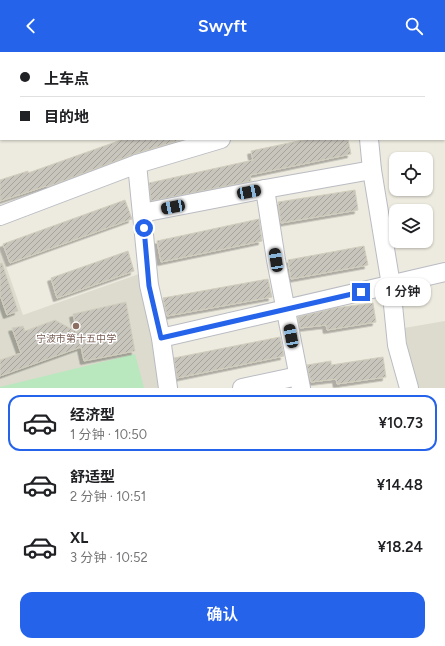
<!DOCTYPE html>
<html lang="zh">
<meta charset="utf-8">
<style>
:root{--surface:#fff;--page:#f6f6f6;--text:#202124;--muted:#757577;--line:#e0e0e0;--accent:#2563eb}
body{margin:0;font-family:Figtree,"Noto Sans SC",sans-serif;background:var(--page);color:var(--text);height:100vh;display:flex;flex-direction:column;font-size:15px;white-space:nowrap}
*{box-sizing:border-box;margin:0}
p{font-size:13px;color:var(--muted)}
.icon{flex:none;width:22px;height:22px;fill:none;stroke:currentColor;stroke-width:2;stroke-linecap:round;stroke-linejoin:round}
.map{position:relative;height:336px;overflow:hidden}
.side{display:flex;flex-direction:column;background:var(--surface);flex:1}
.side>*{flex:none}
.banner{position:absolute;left:0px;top:0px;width:445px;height:88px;box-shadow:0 1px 3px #0004;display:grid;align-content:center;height:88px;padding:0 20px;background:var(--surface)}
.tools{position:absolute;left:389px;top:100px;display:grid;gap:8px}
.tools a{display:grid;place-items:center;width:44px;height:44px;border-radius:8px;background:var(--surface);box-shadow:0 1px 3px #0004;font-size:20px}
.end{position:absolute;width:18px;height:18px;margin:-9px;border:5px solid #2563eb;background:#fff;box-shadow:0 0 0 2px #fff}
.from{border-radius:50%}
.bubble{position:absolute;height:28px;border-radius:12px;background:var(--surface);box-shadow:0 1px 3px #0004;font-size:13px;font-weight:600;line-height:28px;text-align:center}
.car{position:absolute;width:12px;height:24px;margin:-12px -6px;border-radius:5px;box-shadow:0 0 3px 1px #0007;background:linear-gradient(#222 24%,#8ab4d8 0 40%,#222 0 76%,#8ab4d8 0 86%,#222 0)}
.banner b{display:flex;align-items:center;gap:14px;height:38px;font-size:15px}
.banner b+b{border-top:1px solid var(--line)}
.banner i{width:10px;height:10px;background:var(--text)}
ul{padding:7px 0 0;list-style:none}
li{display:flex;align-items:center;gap:12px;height:56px;margin:0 8px 6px;padding:0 12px;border:2px solid transparent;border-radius:12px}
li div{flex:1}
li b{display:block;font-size:15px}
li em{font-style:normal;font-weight:600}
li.on{border-color:var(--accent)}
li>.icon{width:36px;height:36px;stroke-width:1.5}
.cta{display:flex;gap:8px;margin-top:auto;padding:8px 20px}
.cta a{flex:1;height:46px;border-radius:12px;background:var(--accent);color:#fff;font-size:16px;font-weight:600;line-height:46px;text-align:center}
header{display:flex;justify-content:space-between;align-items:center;height:52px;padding:0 20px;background:var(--accent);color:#fff;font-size:18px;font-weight:600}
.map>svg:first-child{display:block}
.education{fill:#dcdbce}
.green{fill:#b9e7be}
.building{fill:url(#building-hatch);stroke:#d2cebd;filter:url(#shadow)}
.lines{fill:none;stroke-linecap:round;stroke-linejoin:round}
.minor-casing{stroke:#babcc3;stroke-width:20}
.minor{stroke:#fff;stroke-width:18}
.route{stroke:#2563eb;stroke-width:5}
.education-dot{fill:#8d6e63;stroke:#fff;stroke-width:1.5}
.labels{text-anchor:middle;stroke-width:3;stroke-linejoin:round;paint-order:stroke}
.education-label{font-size:10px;fill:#785e54;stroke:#fff}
</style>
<header><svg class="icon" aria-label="back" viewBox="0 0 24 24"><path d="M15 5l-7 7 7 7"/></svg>Swyft<svg class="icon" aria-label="search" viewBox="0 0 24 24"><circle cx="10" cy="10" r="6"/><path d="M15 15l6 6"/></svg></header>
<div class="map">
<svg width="445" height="336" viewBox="0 0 445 336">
<defs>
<pattern id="building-hatch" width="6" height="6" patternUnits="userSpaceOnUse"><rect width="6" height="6" fill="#c8c5bc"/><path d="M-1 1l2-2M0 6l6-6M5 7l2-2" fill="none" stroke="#a5a39c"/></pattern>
<filter id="shadow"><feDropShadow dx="-3.5" dy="3.5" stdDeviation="0" flood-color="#0004"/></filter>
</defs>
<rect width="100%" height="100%" fill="#edebdf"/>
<!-- education -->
<g class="education">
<path d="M0 197 23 263 139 222 162 336H0Z"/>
<path d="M445 269V336H415L404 276Z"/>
</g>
<!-- green -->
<path class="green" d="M135 302 144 336H0V335Z"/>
<!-- building -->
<g class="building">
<path d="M124 87H184L134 102 47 135 46 134 0 149V128L28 119V121Z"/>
<path d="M308 87H348L351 102 250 123 251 129 151 149 149 131 253 108 251 99Z"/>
<path d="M355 138 358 158 281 171 278 150Z"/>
<path d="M125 148 132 167 10 211 3 192Z"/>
<path d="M259 167 262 189 161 210 157 189Z"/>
<path d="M364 194 368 213 291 227 288 208Z"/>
<path d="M128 199 134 219 57 246 51 226Z"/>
<path d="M2 211 18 259 7 263 0 243V212Z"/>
<path d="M268 227 272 245 167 264 163 246Z"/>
<path d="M126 250 135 299 84 309 81 295 0 324V308L21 301 12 276 23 274 25 279 55 268 77 280 73 262Z"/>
<path d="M373 251 376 270 327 278 326 273 300 276 298 265 335 256Z"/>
<path d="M280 285 284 304 177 326 174 306Z"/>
<path d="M383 305 386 325 337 332 336 327 311 330 307 313 331 309V313Z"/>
</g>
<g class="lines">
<defs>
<g id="minor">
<path d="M230 0V1"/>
<path d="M347 1V0"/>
<path d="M369 87 372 118 391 233 397 293 409 336"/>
<path d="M137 112 149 233 161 286 168 336"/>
<path d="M265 137 276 208 301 336"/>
<path d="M142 161 265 137 372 118"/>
<path d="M0 164 137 112 221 87"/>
<path d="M161 286 445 220"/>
<path d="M242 336 298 324"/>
</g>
</defs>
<!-- minor casing -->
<use href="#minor" class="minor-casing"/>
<!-- minor -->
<use href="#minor" class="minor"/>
</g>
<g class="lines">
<!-- route -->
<path class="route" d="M144 176 149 234 161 286 361 240"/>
</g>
<!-- markers -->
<circle class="education-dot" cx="76" cy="274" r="4"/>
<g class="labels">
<!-- education labels -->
<g class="education-label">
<text x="76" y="290">宁波市第十五中学</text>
</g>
</g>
</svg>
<div class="tools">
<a><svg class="icon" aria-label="locate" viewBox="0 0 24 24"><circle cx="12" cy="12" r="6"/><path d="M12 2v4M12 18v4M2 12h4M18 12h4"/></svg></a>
<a><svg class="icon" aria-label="layers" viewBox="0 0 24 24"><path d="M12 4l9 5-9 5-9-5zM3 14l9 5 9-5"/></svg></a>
</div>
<i class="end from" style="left:144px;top:176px"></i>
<i class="end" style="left:361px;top:240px"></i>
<div class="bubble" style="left:375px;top:226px;width:56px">1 分钟</div>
<i class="car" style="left:249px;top:140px;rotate:79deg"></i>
<i class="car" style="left:173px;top:155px;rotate:259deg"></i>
<i class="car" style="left:276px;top:208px;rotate:351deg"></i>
<i class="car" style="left:291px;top:284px;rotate:349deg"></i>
<div class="banner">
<b><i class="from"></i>上车点</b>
<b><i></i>目的地</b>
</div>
</div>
<section class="side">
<ul>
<li class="on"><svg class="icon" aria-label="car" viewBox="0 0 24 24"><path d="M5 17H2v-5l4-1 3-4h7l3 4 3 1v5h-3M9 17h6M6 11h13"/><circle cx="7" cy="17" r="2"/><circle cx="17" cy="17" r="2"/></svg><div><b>经济型</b><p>1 分钟 · 10:50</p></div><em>¥10.73</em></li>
<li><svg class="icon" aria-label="car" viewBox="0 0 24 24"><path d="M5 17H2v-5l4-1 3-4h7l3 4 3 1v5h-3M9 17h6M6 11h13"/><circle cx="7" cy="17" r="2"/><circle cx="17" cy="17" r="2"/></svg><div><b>舒适型</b><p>2 分钟 · 10:51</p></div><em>¥14.48</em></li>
<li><svg class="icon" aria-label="car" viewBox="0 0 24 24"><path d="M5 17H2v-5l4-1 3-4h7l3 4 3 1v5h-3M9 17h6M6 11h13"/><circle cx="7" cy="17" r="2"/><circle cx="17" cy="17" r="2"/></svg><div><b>XL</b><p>3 分钟 · 10:52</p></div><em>¥18.24</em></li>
</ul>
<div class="cta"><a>确认</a></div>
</section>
